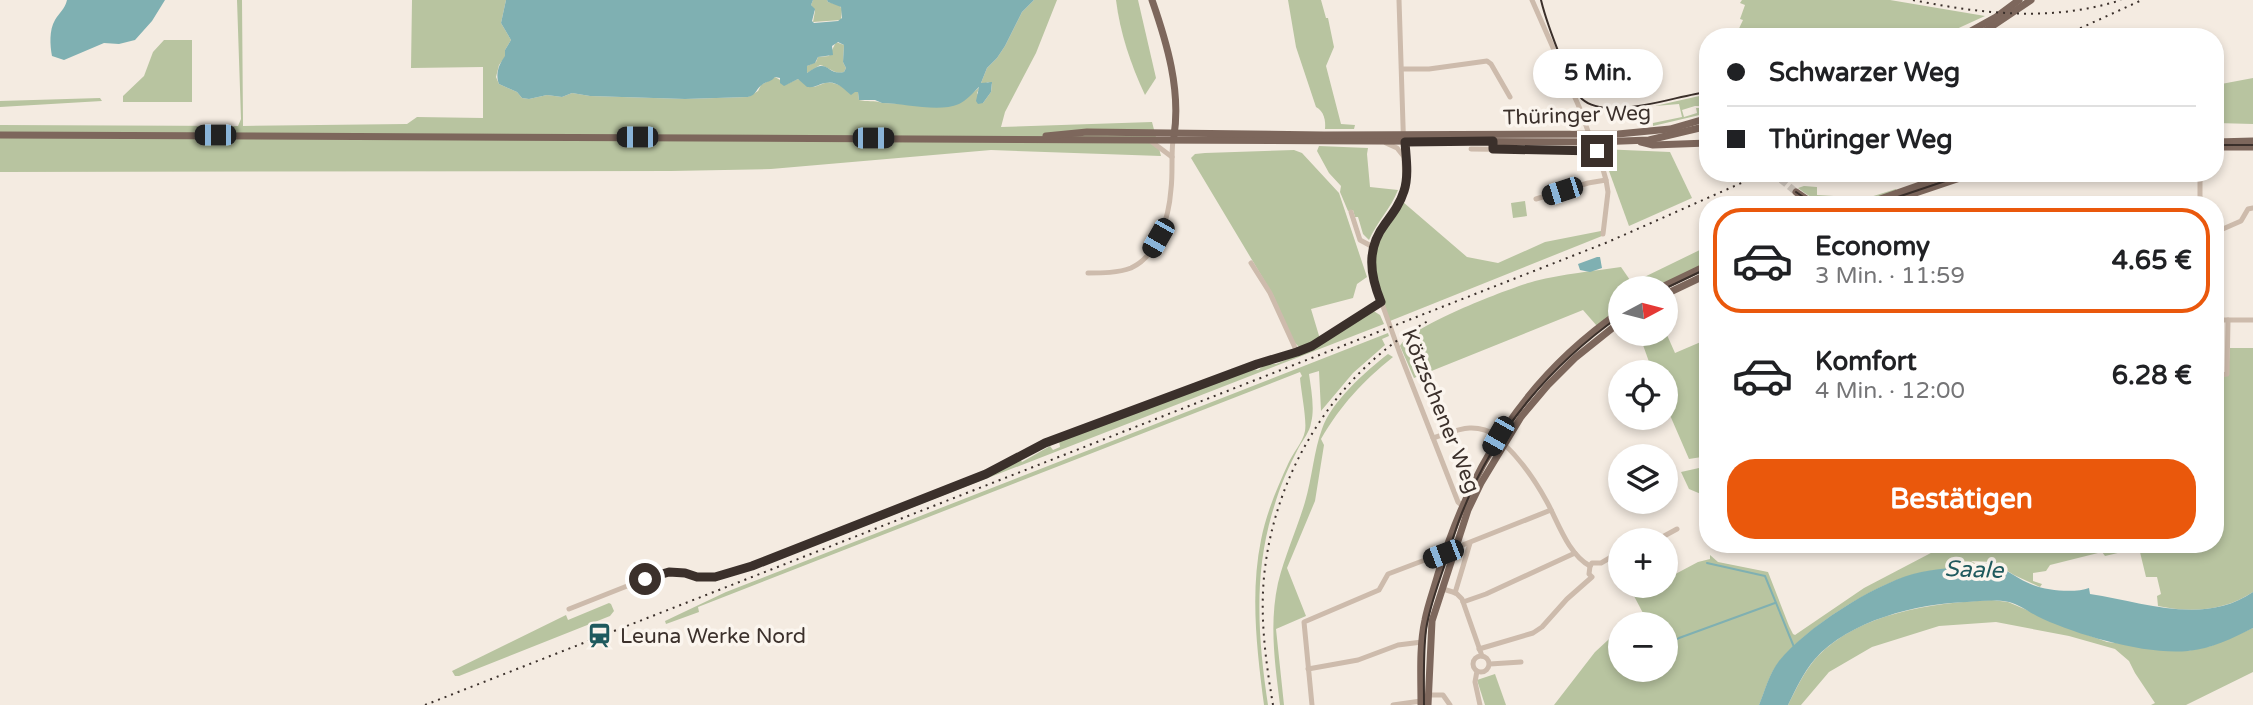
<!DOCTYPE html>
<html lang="de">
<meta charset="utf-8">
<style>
:root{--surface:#fff;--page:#f6f6f6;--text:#202124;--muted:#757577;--line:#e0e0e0;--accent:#ea580c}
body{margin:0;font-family:"Varela Round",sans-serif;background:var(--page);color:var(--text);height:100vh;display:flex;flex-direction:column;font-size:26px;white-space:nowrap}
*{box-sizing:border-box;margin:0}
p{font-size:23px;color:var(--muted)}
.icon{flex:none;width:38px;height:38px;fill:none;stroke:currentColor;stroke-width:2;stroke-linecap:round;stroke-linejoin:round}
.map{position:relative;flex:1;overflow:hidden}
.details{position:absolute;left:1699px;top:196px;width:525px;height:357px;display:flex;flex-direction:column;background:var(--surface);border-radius:28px;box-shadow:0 4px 10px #0003}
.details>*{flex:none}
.guide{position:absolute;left:1699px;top:28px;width:525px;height:154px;border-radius:28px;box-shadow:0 4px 10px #0003;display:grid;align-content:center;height:154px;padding:0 28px;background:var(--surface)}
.needle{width:46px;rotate:83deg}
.fabs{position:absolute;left:1608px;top:276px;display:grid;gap:14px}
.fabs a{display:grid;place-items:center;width:70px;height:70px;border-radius:50%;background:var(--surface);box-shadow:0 4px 10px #0003;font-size:35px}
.end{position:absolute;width:32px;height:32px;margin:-16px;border:9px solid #3b302b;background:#fff;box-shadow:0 0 0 4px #fff}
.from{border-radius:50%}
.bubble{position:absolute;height:49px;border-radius:24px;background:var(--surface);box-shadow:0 4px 10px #0003;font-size:23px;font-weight:700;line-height:49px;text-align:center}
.car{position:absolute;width:21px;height:42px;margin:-21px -10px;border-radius:9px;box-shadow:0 0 5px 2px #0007;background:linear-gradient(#222 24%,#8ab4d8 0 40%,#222 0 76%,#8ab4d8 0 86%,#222 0)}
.guide b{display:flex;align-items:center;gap:24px;height:66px;font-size:26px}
.guide b+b{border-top:2px solid var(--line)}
.guide i{width:18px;height:18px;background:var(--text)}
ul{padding:12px 0 0;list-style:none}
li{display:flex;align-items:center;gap:21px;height:105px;margin:0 14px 10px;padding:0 14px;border:4px solid transparent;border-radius:28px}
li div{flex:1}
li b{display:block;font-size:26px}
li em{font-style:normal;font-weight:700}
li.active{border-color:var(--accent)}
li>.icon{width:63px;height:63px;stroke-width:1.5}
.action{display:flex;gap:14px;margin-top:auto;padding:14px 28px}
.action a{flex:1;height:80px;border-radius:28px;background:var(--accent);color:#fff;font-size:28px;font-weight:700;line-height:80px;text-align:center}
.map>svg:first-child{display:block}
.green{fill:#b8c4a0}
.water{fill:#7fb0b2;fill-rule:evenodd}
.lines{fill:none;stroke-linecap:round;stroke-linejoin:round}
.stream{stroke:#7fb0b2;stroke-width:2}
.major-tunnel{stroke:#cfc6bd;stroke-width:7;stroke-dasharray:7 3.5;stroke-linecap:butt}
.minor{stroke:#cdbbac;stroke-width:5}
.major{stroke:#7d675c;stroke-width:7}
.tram{stroke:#3b302b;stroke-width:2}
.rail{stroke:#3b302b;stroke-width:2;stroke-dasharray:2 5;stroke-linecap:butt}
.route{stroke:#3b302b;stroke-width:9}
.labels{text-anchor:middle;stroke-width:7;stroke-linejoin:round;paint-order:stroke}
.street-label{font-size:21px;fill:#3b302b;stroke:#fbf5ee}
.poi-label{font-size:21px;fill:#3b302b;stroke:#fbf5ee;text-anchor:start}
.water-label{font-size:23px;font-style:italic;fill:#1f5a5e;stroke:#fbf5ee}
</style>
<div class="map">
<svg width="2253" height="705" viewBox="0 0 2253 705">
<rect width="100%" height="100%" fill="#f4ebe1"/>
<!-- green -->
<g class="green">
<path d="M237 0H242L243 126 407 124 417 117 483 118V67L411 68 412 0H506L501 23 511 40 505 50V57L499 65 496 77 499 84 517 92 522 98 529 99 547 95 562 97 572 93 590 96 685 99 748 97 758 91 761 85 775 77 787 84 798 79 814 87C818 86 821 84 825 83 836 80 848 92 858 92L859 100C867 102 874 100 882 103 922 103 944 117 980 87L977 93 983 103 991 92 992 84 988 82 984 84 981 83 987 68 997 58 1005 46 1022 12 1034 0H1057L1036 53 1005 112 1001 127 1152 122 1161 156 991 150 771 169 671 171 0 172V125L238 126 241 119Z"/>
<path d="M813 0H827L828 2 839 5 842 9 841 20 813 22 815 11 811 5Z"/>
<path d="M1116 0H1138L1156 78 1145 95C1131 65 1120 33 1116 0Z"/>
<path d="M1288 0H1321L1326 18H1328L1334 47 1326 66 1341 124 1355 125 1354 129H1325C1326 121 1324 111 1316 107L1296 47Z"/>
<path d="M1742 0H1890L1985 16 1939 37H1735L1743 20 1740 19 1745 5 1740 3Z"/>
<path d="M164 40H192V102H123V96L144 76 153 52Z"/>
<path d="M836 42 844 45 843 62 846 68 844 72C835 75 829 67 820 65L807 73V66L816 62 818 57 829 56Z"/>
<path d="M2253 78V124L2216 123V85Z"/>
<path d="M1708 94V106H1695L1682 110 1684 117 1697 113 1696 108H1708V113L1653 126V123L1682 117 1679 104 1655 106Z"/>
<path d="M100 98 102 101 0 107V101Z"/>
<path d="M1319 146 1368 148 1367 154 1370 187 1398 190C1391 208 1377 222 1369 240L1363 234 1358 217H1355L1353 210 1348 211 1340 192 1341 186 1329 173 1317 151Z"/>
<path d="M1601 149 1670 152 1692 198 1629 226Z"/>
<path d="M1294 150 1302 153 1339 193 1367 277 1357 284 1353 298 1311 309 1320 339 1305 347H1299L1294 342 1273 295 1191 158 1195 154 1205 153Z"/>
<path d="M1804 186 1817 187V195L1867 198 1896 189 1897 192C1859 204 1832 216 1798 188Z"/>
<path d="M1525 201 1527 216 1513 218 1511 203Z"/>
<path d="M1403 202 1467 257 1498 263 1545 242 1601 231 1602 236 1390 321C1380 292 1367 265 1382 235 1388 223 1397 214 1403 202Z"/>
<path d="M1708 246V262L1653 289H1620V310L1597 326 1583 310 1414 378 1400 346C1411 326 1509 288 1535 281 1563 274 1593 271 1621 267L1632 283Z"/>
<path d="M1372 310 1380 315 1384 324 785 557 784 555 988 476 1020 459 1022 462 1050 446 1053 450 1060 447 1059 440 1252 369 1258 370 1266 364H1276L1320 345Z"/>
<path d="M1388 333 1389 336 1382 339 1385 345 1353 373 1321 411 1319 371 1309 374C1311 389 1315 408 1311 423 1310 431 1303 440 1299 447 1289 466 1280 486 1274 507 1253 573 1258 638 1268 705H1264C1257 651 1250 594 1261 540 1266 514 1277 488 1288 464 1292 454 1303 442 1305 431 1307 420 1301 391 1300 378L1302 376 1300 372 698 607 699 612 666 624 665 621 726 592Z"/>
<path d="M1667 335 1675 353 1703 341 1708 353V456L1689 459 1666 406V373H1653L1643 345Z"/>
<path d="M2230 348H2253V592C2225 611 2190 613 2158 606L2157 596 2161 594 2157 577H2146L2139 548 2105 556 2102 552 2050 565 2046 571 2033 573V581L2042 584 2040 587 2014 575 1993 562 1971 561 1976 564C1955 569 1933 569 1912 575 1871 586 1806 628 1779 662 1769 674 1765 691 1759 705H1554L1595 652 1620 629V670H1666V625H1628L1644 615 1634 596 1652 586H1666V579L1698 562 1710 559V555L1718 562 1768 572 1789 626 1793 634 1795 635 1864 588 1948 544H2216V379L2222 378 2228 374Z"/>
<path d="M1388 354 1393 357C1362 382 1341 405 1321 439L1324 445 1315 501 1287 568 1306 616 1276 629 1284 705H1280C1275 664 1269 624 1278 583 1285 555 1297 529 1305 502 1312 479 1314 450 1322 429 1331 402 1366 371 1388 354Z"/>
<path d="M1708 466V497L1689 489 1681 472Z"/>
<path d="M1992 600 2008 602 2074 630 2107 642 2187 651 2211 646 2253 628V672L2186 705H2151L2155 703 2135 673 2129 661 2115 649 2069 636 1996 622 1939 626 1872 647 1829 672 1801 705H1788C1796 689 1804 672 1816 658 1859 612 1933 603 1992 600Z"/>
<path d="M609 603 611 604 614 611 610 616 459 676H455L452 671 566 615 568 620Z"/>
<path d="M1495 674 1506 705H1485L1477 680Z"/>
</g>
<!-- water -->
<g class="water">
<path d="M67 0H165L152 21 135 40 119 44 104 43 64 60 52 56C50 45 49 30 55 20 59 13 65 9 67 0Z"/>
<path d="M506 0H813L811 5 815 9 812 21 814 23 838 21 842 18 841 7 828 2 827 0H1034L1022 12 1005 46 997 58 987 68 981 83 992 82 991 92 983 103 978 104 976 101 979 87C974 92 966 101 959 104 938 113 904 103 882 103L875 100H859L858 92H855L851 95C844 89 836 80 825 83 818 84 816 88 807 87L798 79 784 86 780 83V78L775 77C771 82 768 81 763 84 756 88 757 95 748 97L685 99 590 96 572 93 562 97 547 95 529 99 522 98 517 92 499 84C495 74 499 64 505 56V50L511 40 501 23ZM838 42 844 45 843 62 846 68 844 72C825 76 830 56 807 73V66L815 63 818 57 833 55 832 46Z"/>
<path d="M1597 257H1600L1602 268 1590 272 1580 270 1578 264Z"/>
<path d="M1982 563C2003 564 2014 578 2033 585 2048 591 2076 593 2089 588L2090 594C2143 602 2204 626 2253 592V628C2233 638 2211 649 2188 651 2146 655 2081 636 2043 619 2031 614 2021 605 2009 602 1995 599 1981 601 1967 602 1918 603 1848 621 1815 659 1803 673 1796 689 1788 705H1759C1765 690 1769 674 1779 661 1806 628 1871 586 1913 574 1935 568 1959 568 1982 563Z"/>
</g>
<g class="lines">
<!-- stream -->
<g class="stream">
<path d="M1707 563 1765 576 1794 647"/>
<path d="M1666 646 1679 638 1775 603"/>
</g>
<!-- major-tunnel -->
<path class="major-tunnel" d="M1773 173 1796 192"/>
<!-- minor -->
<g class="minor">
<path d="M1399 0 1405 187C1394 221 1368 236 1372 276L1399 351 1458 502 1465 508"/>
<path d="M1532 0 1580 109 1589 134"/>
<path d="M1402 69H1429L1487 61 1491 64 1510 97"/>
<path d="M1152 142 1172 157"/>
<path d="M1386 143 1397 148 1405 158"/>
<path d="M1597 148 1606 180 1608 192 1603 234"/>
<path d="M1471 149 1597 151"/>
<path d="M2200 173V205"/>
<path d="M1536 199 1588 183 1606 180"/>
<path d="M1351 212 1360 240 1373 247"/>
<path d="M2216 232 2241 221 2248 209 2253 208"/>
<path d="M1251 263 1270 293 1297 352"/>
<path d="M1088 273C1102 273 1118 273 1131 268 1159 255 1169 216 1171 189 1173 173 1171 156 1173 140"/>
<path d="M2216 320H2253"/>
<path d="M2216 376 2227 374 2228 320"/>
<path d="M1433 438C1458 430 1473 421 1498 436"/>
<path d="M1503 443C1521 460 1535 480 1547 502 1558 522 1568 554 1590 566"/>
<path d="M1655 541 1677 529"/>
<path d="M1455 548 1551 510"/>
<path d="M1590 566 1592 563H1601L1620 552"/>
<path d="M1443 589 1456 593 1462 599 1482 656"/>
<path d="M1455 593 1470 543"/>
<path d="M1463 602 1486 594 1575 553"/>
<path d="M569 609 660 573 679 572 705 578 725 574 752 566 986 474 1045 443 1257 364 1297 352 1312 346 1381 302"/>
<path d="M1479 649 1533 633 1542 627 1567 599 1592 577 1589 574 1590 566"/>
<circle cx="1481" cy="664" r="8"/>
<path d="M1490 664 1521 662"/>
<path d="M1308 669 1358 660 1398 645 1422 642"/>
<path d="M1477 671 1475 682 1480 705"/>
<path d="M1428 695H1443L1450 705"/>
<path d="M1312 705 1304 622 1379 590 1388 574 1446 552"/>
<path d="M1393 705 1421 701"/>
</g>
<!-- major -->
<g class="major">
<path d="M1152 0C1167 43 1181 90 1174 136"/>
<path d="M1960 37 1996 17 2019 0"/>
<path d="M1976 37 2031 0"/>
<path d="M0 135 1596 142 1649 140 1708 126"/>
<path d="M1046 136 1087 132 1324 135 1618 134 1670 129 1708 118"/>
<path d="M1641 142 1653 145 1708 143"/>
<path d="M2216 142 2253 141"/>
<path d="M2216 147H2253"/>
<path d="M1796 192 1815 205"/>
<path d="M1863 205 1954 173"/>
<path d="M1880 205 1975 173"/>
<path d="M1658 289 1708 265"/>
<path d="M1666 294 1708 274"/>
<path d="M1421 705C1421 677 1419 647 1425 620 1428 604 1434 589 1438 574 1471 465 1526 377 1620 312"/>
<path d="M1428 705 1432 621 1468 510 1481 483 1521 417 1548 385 1575 358 1620 322"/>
</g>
<!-- tram -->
<g class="tram">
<path d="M1541 0C1546 21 1554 41 1562 61 1568 73 1572 89 1582 99 1608 122 1677 95 1708 92"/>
<path d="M2216 145H2253"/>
<path d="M1796 192 1815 205"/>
<path d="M1874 205 1969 173"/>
<path d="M1664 289 1708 268"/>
<path d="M1424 705C1424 680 1423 655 1426 630 1429 608 1438 585 1445 564 1451 545 1456 526 1464 508 1495 430 1552 364 1620 316"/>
</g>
<!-- rail -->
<g class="rail">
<path d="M1913 0C1982 14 2053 22 2121 0"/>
<path d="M2061 37 2142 0"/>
<path d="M425 705 1608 242 1764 173"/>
<path d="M1273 705C1266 663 1260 620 1264 577 1274 473 1335 372 1428 321"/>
</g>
</g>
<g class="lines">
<!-- route -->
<path class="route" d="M645 579 669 572 685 573 697 577H715L752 566 986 474 1045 443 1257 364 1297 352 1312 346 1381 302C1370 275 1366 249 1385 224 1393 213 1400 204 1404 191 1409 176 1406 157 1405 142L1493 141V149L1597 151"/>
</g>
<!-- icons -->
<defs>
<symbol id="station-bare" viewBox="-9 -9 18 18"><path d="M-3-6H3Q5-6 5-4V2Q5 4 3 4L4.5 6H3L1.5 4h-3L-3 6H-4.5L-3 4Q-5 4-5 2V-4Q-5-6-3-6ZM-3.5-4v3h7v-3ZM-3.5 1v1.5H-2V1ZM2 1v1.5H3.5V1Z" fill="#1f5a5e" stroke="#fbf5ee" stroke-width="2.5" paint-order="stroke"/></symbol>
</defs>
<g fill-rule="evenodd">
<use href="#station-bare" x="582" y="618" width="35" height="35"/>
</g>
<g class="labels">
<!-- street labels -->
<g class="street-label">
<text transform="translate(1577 115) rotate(-2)" y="7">Thüringer Weg</text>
<text transform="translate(1441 411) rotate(68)" y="7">Kötzschener Weg</text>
</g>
<!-- poi labels -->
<g class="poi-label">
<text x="620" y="643">Leuna Werke Nord</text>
</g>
<!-- water labels -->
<g class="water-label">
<text transform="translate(1974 569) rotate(2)" y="8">Saale</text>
</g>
</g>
</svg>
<div class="fabs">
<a><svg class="needle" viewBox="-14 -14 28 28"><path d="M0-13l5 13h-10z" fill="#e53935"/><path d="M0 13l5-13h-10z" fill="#757577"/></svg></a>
<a><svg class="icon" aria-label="locate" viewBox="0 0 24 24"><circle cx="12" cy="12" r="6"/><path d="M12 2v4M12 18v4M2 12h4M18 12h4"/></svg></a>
<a><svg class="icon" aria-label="layers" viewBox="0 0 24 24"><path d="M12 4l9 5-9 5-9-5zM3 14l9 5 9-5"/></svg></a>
<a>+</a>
<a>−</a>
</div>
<i class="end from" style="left:645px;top:579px"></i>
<i class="end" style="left:1597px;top:151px"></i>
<div class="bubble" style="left:1533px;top:49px;width:130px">5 Min.</div>
<i class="car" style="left:215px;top:135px;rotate:270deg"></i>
<i class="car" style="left:637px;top:137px;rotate:270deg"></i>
<i class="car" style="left:873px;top:138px;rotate:90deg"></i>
<i class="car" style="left:1562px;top:191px;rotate:252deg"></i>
<i class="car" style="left:1158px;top:238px;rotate:210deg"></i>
<i class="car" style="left:1498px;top:436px;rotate:210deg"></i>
<i class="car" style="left:1443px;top:554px;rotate:249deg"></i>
<div class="guide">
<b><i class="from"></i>Schwarzer Weg</b>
<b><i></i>Thüringer Weg</b>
</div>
<section class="details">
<ul>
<li class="active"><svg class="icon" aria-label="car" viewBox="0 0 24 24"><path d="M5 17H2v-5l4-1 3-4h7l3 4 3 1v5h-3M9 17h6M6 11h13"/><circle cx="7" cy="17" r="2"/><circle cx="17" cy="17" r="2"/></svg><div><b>Economy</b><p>3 Min. · 11:59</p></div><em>4.65 €</em></li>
<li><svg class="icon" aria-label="car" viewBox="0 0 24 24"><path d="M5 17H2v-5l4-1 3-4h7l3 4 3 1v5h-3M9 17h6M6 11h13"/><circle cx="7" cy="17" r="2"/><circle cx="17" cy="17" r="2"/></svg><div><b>Komfort</b><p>4 Min. · 12:00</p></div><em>6.28 €</em></li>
</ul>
<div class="action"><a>Bestätigen</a></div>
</section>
</div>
